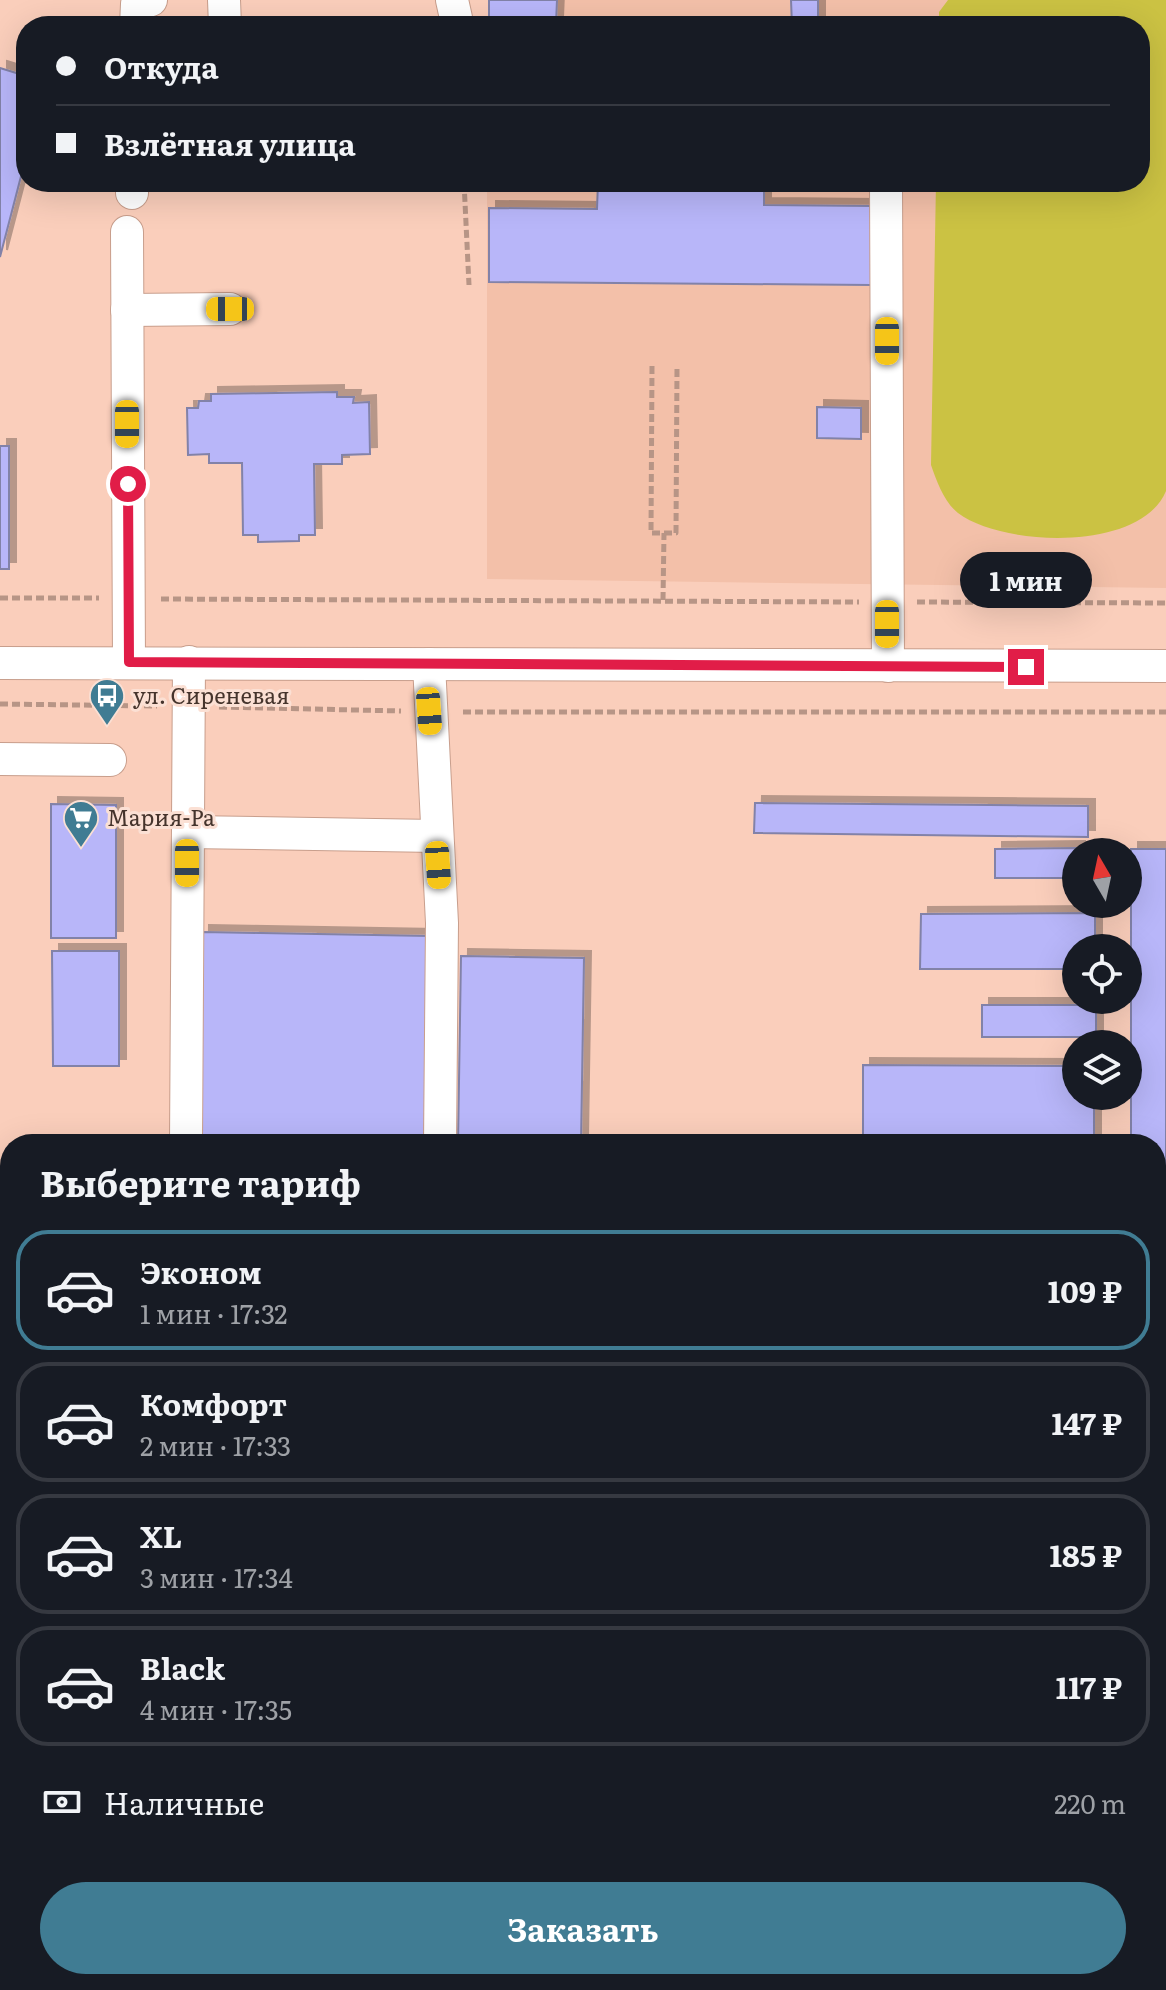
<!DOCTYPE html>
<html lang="ru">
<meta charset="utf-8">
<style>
:root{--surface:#171b24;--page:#20242c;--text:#f1f3f6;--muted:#9ea1a6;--line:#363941;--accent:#407c93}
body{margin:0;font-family:Literata,serif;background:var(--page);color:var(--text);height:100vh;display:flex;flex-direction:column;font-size:30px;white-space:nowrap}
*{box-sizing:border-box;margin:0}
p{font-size:26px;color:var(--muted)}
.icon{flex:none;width:44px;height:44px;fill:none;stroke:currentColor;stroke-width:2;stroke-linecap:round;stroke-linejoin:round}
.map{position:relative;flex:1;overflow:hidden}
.sheet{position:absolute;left:0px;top:1134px;width:1166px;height:856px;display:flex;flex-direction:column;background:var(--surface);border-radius:32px 32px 0 0;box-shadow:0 8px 32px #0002}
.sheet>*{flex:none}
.hud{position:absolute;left:16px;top:16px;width:1134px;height:176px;border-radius:32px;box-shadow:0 8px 32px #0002;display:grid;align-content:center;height:176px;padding:0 40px;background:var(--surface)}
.needle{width:52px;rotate:351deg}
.controls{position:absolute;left:1062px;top:838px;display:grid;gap:16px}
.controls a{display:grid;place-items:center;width:80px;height:80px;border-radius:50%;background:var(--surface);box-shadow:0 8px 32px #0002;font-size:40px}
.end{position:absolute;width:36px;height:36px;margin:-18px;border:10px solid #e11d48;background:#fff;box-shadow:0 0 0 4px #fff}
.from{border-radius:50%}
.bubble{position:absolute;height:56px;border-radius:28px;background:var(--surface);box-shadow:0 8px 32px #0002;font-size:26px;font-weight:700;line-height:56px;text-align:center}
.car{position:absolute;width:24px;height:48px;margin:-24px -12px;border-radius:10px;box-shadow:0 0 6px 2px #0007;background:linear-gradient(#f5c518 24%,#345 0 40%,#f5c518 0 76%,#345 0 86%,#f5c518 0)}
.hud b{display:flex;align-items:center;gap:28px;height:76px;font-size:30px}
.hud b+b{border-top:2px solid var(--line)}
.hud i{width:20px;height:20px;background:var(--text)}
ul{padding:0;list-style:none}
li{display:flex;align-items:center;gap:24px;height:120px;margin:0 16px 12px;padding:0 24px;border:4px solid var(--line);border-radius:32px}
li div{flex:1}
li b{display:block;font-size:30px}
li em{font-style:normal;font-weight:700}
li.active{border-color:var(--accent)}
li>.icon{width:72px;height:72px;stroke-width:1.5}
h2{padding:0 40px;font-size:36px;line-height:96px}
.pay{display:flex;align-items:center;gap:20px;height:88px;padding:0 40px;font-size:30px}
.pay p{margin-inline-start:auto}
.primary-button{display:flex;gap:16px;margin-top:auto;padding:16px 40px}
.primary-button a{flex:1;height:92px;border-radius:48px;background:var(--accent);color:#fff;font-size:32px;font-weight:700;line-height:92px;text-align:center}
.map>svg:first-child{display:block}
.built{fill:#f3c0a9}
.green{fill:#cbc243}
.building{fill:#b8b6f9;stroke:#8282a8;stroke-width:2;filter:url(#shadow)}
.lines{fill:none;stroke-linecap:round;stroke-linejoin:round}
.minor-casing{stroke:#c89e8c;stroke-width:34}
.path{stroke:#b79586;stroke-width:5;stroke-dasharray:8 4;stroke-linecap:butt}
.minor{stroke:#fff;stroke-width:32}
.route{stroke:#e11d48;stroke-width:10}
.labels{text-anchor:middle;stroke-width:6;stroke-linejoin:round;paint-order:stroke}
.poi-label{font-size:22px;fill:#45342c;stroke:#fbe0d4;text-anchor:start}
</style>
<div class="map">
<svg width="1166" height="1990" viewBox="0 0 1166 1990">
<defs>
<filter id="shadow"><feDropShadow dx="7" dy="-7" stdDeviation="0" flood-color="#0004"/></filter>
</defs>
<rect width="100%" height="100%" fill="#facebb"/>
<!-- built -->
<path class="built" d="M557 0H1166V588L487 579V182H1140V26H489V23L556 24Z"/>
<!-- green -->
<path class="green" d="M948 0H1166V491C1141 552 1003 547 958 513 944 502 937 482 931 465L936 182H1140V26H939V12Z"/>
<!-- building -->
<g class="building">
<path d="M489 0H557L556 24 489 23Z"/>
<path d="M791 0H818V26H792Z"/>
<path d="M0 68 26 76V157L0 257Z"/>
<path d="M598 182H764V205L872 206 871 285 489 282V208L597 209Z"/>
<path d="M337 392V397H354L353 403 369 402 370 454 342 455V464H314L315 535H299V541L258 542V535H243L242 463H209V454L188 455 187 408H198L199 401H211V394Z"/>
<path d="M817 407 861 408V439L817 438Z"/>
<rect x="0" y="446" width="9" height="123"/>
<path d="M755 803 1088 806V837L754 833Z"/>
<path d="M51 804 116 805V938H51Z"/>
<path d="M1078 848 1076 878H995V849Z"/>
<path d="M1131 849H1166V1266H1156V1144H1131Z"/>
<path d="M1095 913V948H1076V969H920L921 914Z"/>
<path d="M202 932 430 936 427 1144H199Z"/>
<path d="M52 951H119V1066H53Z"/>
<path d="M461 956 584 958 581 1144H458Z"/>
<rect x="982" y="1005" width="114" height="32"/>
<path d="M863 1065 1076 1066V1096H1094V1144H863Z"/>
<rect x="1156" y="1348" width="10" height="42"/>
<rect x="1156" y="1447" width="10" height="57"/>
<rect x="0" y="1530" width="10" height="205"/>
<rect x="1156" y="1626" width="10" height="74"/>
<rect x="1156" y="1752" width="10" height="226"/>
<path d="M0 1946H10V1980H59V1990H0Z"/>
</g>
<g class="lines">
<defs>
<g id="minor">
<path d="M224 0 225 26"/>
<path d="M452 0 456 18"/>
<path d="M136 26 137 4 151 0"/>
<path d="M886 182 888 666"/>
<path d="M132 193V182"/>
<path d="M127 232 129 662"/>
<path d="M127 310 230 309"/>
<path d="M0 663 1166 666"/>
<path d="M429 664 442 923 440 1144"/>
<path d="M0 759 110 760"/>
<path d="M188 832 436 836"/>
<path d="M186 1144 189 662"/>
<path d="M734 1980V1990"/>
<path d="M146 1990V1980"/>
</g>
</defs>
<!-- minor casing -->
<use href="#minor" class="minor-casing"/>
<!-- path -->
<g class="path">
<path d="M464 182 469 285"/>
<path d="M652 366 651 533H676L677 367"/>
<path d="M0 598H99"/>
<path d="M161 599 859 602"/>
<path d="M663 600 664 533"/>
<path d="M917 602 1166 603"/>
<path d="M0 704 157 706"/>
<path d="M219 707 401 711"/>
<path d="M463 712H1166"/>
</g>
<!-- minor -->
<use href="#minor" class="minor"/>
</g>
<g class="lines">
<!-- route -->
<path class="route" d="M128 484 129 662 1026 667"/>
</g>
<!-- icons -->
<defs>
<symbol id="bus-pin" viewBox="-11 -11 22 30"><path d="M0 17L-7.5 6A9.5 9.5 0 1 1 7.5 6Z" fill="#407c93" stroke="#fbe0d4"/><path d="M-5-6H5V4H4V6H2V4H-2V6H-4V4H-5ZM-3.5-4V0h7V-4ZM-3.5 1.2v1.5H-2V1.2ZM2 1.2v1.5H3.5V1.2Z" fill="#fff"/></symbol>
<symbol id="supermarket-pin" viewBox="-11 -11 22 30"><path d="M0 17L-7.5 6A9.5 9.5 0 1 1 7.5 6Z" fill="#407c93" stroke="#fbe0d4"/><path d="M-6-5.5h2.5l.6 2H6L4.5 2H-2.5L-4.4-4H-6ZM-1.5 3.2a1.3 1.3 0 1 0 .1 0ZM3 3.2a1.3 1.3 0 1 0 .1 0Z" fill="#fff"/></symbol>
</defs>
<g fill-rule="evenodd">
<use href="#bus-pin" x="87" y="676" width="40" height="54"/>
<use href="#supermarket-pin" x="61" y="798" width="40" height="54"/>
</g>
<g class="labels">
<!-- poi labels -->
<g class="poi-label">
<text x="133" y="704">ул. Сиреневая</text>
<text x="107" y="826">Мария-Ра</text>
</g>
</g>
</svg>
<div class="controls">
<a><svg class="needle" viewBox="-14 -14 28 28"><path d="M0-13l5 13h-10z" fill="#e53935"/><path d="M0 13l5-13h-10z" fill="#9ea1a6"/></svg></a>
<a><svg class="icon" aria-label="locate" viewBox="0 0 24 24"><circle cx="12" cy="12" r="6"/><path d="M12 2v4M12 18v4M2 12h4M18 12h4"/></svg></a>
<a><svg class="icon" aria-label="layers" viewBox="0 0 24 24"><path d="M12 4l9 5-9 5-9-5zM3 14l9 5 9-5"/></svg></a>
</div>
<i class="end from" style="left:128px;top:484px"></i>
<i class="end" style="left:1026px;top:667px"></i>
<div class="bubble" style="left:960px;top:552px;width:132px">1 мин</div>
<i class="car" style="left:230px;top:309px;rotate:270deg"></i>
<i class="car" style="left:887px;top:341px;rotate:180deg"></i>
<i class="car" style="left:127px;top:424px;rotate:180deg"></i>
<i class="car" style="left:887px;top:624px;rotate:180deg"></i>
<i class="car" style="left:429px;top:711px;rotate:176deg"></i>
<i class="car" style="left:187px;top:863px;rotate:180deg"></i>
<i class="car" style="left:438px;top:865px;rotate:176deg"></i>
<div class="hud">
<b><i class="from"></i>Откуда</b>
<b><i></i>Взлётная улица</b>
</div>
<section class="sheet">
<h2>Выберите тариф</h2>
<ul>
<li class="active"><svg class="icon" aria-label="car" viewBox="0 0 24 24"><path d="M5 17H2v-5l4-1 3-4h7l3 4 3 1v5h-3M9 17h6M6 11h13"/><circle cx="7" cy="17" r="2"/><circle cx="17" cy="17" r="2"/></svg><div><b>Эконом</b><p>1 мин · 17:32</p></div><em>109 ₽</em></li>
<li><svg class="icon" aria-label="car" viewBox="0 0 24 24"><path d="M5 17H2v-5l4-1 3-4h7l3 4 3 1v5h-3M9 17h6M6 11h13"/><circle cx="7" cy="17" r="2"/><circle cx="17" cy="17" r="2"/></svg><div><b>Комфорт</b><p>2 мин · 17:33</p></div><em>147 ₽</em></li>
<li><svg class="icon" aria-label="car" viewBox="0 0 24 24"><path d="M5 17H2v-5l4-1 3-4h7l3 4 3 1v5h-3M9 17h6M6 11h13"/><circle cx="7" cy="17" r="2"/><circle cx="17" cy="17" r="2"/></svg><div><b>XL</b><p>3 мин · 17:34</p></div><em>185 ₽</em></li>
<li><svg class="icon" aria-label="car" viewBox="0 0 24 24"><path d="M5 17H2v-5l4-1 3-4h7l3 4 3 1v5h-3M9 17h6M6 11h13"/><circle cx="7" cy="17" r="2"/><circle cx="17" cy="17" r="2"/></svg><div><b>Black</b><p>4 мин · 17:35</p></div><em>117 ₽</em></li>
</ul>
<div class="pay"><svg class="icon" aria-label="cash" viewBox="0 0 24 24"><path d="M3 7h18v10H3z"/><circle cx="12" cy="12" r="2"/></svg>Наличные<p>220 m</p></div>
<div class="primary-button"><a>Заказать</a></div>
</section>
</div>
